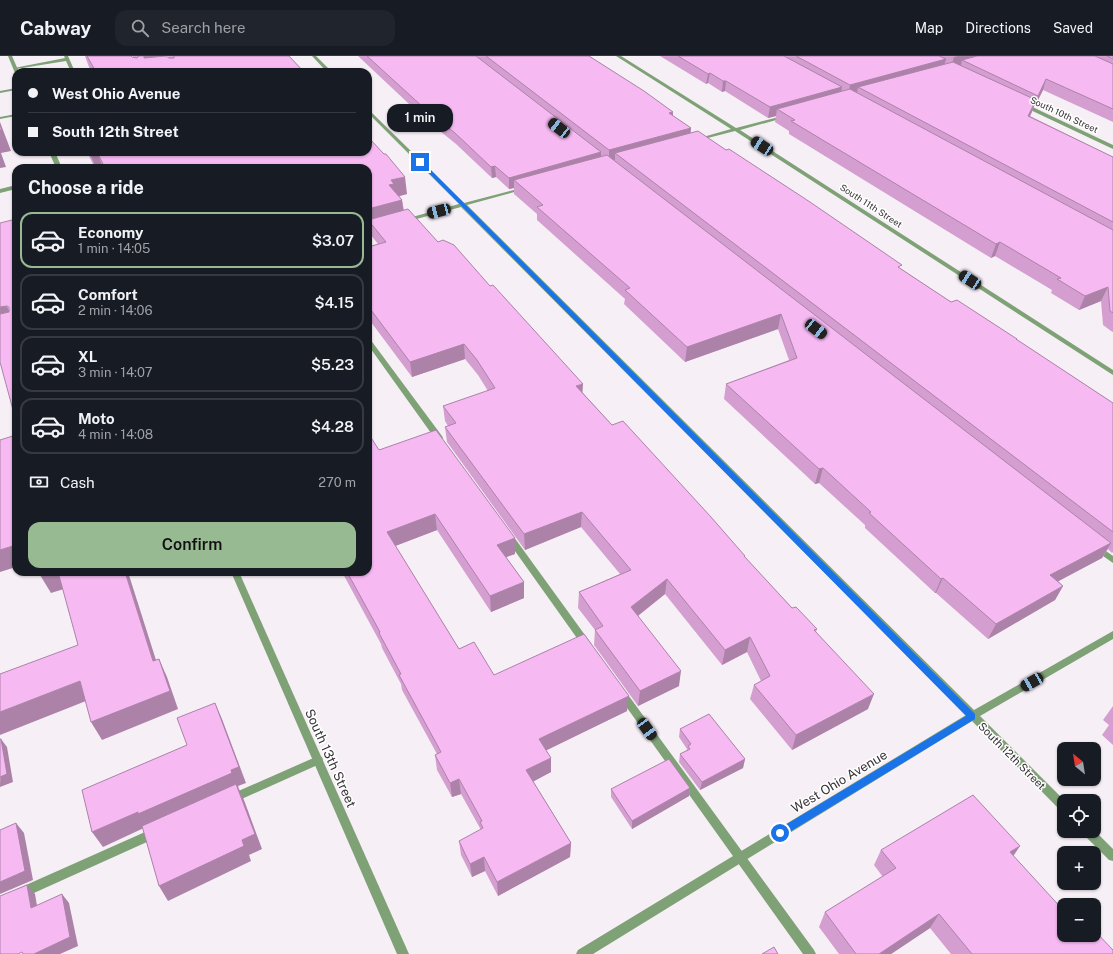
<!DOCTYPE html>
<meta charset="utf-8">
<style>
:root{--surface:#171b24;--page:#20242c;--text:#f1f3f6;--muted:#9ea1a6;--line:#363941;--accent:#98ba92}
body{margin:0;font-family:"Public Sans",sans-serif;background:var(--page);color:var(--text);height:100vh;display:flex;flex-direction:column;font-size:15px;white-space:nowrap}
*{box-sizing:border-box;margin:0}
p{font-size:13px;color:var(--muted)}
.icon{flex:none;width:22px;height:22px;fill:none;stroke:currentColor;stroke-width:2;stroke-linecap:round;stroke-linejoin:round}
.map{position:relative;flex:1;overflow:hidden}
.details{position:absolute;left:12px;top:108px;width:360px;height:412px;display:flex;flex-direction:column;background:var(--surface);border-radius:12px;box-shadow:0 1px 3px #0004}
.details>*{flex:none}
.hud{position:absolute;left:12px;top:12px;width:360px;height:88px;border-radius:12px;box-shadow:0 1px 3px #0004;display:grid;align-content:center;height:88px;padding:0 16px;background:var(--surface)}
.needle{width:26px;rotate:330deg}
.buttons{position:absolute;left:1057px;top:686px;display:grid;gap:8px}
.buttons a{display:grid;place-items:center;width:44px;height:44px;border-radius:8px;background:var(--surface);box-shadow:0 1px 3px #0004;font-size:20px}
.end{position:absolute;width:18px;height:18px;margin:-9px;border:5px solid #1a73e8;background:#fff;box-shadow:0 0 0 2px #fff}
.from{border-radius:50%}
.bubble{position:absolute;height:28px;border-radius:12px;background:var(--surface);box-shadow:0 1px 3px #0004;font-size:13px;font-weight:600;line-height:28px;text-align:center}
.car{position:absolute;width:12px;height:24px;margin:-12px -6px;border-radius:5px;box-shadow:0 0 3px 1px #0007;background:linear-gradient(#222 24%,#8ab4d8 0 40%,#222 0 76%,#8ab4d8 0 86%,#222 0)}
.hud b{display:flex;align-items:center;gap:14px;height:38px;font-size:15px}
.hud b+b{border-top:1px solid var(--line)}
.hud i{width:10px;height:10px;background:var(--text)}
ul{padding:0;list-style:none}
li{display:flex;align-items:center;gap:12px;height:56px;margin:0 8px 6px;padding:0 8px;border:2px solid var(--line);border-radius:12px}
li div{flex:1}
li b{display:block;font-size:15px}
li em{font-style:normal;font-weight:600}
li.selected{border-color:var(--accent)}
li>.icon{width:36px;height:36px;stroke-width:1.5}
h2{padding:0 16px;font-size:18px;line-height:48px}
.pay{display:flex;align-items:center;gap:10px;height:44px;padding:0 16px;font-size:15px}
.pay p{margin-inline-start:auto}
.button{display:flex;gap:8px;margin-top:auto;padding:8px 16px}
.button a{flex:1;height:46px;border-radius:12px;background:var(--accent);color:#111;font-size:16px;font-weight:600;line-height:46px;text-align:center}
header{display:flex;align-items:center;gap:24px;box-sizing:border-box;height:56px;padding:0 20px;background:var(--surface);border-bottom:1px solid var(--line)}
header strong{font-size:19px}
nav{display:flex;gap:22px;margin-inline-start:auto;font-size:14px}
.search{width:280px;height:36px;background:var(--page);display:flex;align-items:center;gap:10px;box-sizing:border-box;padding:0 14px;border-radius:12px;color:var(--muted);font-size:15px}
.map>svg:first-child{display:block}
.lines{fill:none;stroke-linecap:round;stroke-linejoin:round}
.service{fill:#7ea176;fill-rule:evenodd}
.minor{fill:#7ea176;fill-rule:evenodd}
.tertiary{fill:#7ea176;fill-rule:evenodd}
.wall{fill:#d49fd0}
.shaded-wall{fill:#ac82a9}
.building{fill:#f6b9f2;stroke:#ac82a9}
.route{fill:#1a73e8}
.labels{text-anchor:middle;stroke-width:3;stroke-linejoin:round;paint-order:stroke}
.far-street-label{font-size:9px;fill:#363336;stroke:#fff}
.street-label{font-size:11px;fill:#363336;stroke:#fff}
.near-street-label{font-size:13px;fill:#363336;stroke:#fff}
</style>
<header>
<strong>Cabway</strong>
<div class="search"><svg class="icon" aria-label="search" viewBox="0 0 24 24"><circle cx="10" cy="10" r="6"/><path d="M15 15l6 6"/></svg>Search here</div>
<nav><a>Map</a><a>Directions</a><a>Saved</a></nav>
</header>
<div class="map">
<svg width="1113" height="898" viewBox="0 0 1113 898">
<rect width="100%" height="100%" fill="#f7eff6"/>
<g class="lines">
<!-- service -->
<g class="service">
<path d="M64 0H68L75 16H71L66 5 16 13 14 12 65 2Z"/>
<path d="M16 32V34L0 37V35Z"/>
<path d="M16 58V60L0 63V61Z"/>
<path d="M16 129V133L0 137V133Z"/>
<path d="M368 282 370 283 442 380 443 382 442 384H436L368 289Z"/>
<path d="M508 476 511 477 590 586 592 589 590 592 587 593 584 592 505 481 504 479 505 477Z"/>
<path d="M1096 488 1113 500V507L1093 493 1092 491 1093 489Z"/>
<path d="M623 635 626 636 814 894 816 898H803L620 642 618 639 620 636Z"/>
<path d="M318 700 322 701 323 704 322 707 235 746 231 748 227 746 226 743 227 740Z"/>
<path d="M154 772 158 773 159 777 158 781 25 841 21 842 17 841 15 837 17 833Z"/>
</g>
<!-- minor -->
<g class="minor">
<path d="M312 0H316L332 16H327Z"/>
<path d="M616 0H621L736 72 787 59V61L740 74 1113 314V319L735 75 696 85V83L731 73Z"/>
<path d="M1022 48H1026L1113 89V93L1022 50Z"/>
<path d="M368 53 464 147 525 131V133L467 149 974 654 1113 575V583L980 660 1065 745H1064V756L1060 754 972 665 593 898H576L578 894 966 659 461 151 409 165H405V163L459 148 368 57Z"/>
<path d="M1094 774 1113 793V805L1109 804 1084 779 1083 775H1094Z"/>
</g>
<!-- tertiary -->
<g class="tertiary">
<path d="M8 0H12L19 16 15 17Z"/>
<path d="M49 96H55L62 112H56Z"/>
<path d="M231 516H239L409 898H397Z"/>
</g>
</g>
<!-- wall -->
<g class="wall">
<path d="M85 0H131L133 2V0H165L169 2 168 0H289L304 16H92L89 11Z"/>
<path d="M358 0H589L673 56V60L691 72 690 77 901 213 951 246 1016 284 1113 347V496L1112 497 1108 493 1102 502 1058 525 1063 530 1055 544 988 583 936 537H935L865 472V469L819 427 815 428 724 343 726 328 789 304 778 273 685 306 624 248 625 243 537 164V158L514 138V132L509 133 496 121 492 122 456 88 425 63Z"/>
<path d="M660 0H1113V66L1043 34 1035 50H1034L1030 60 1113 101V276L1111 275 1103 269 1101 245 1079 254 1051 237 1052 234 995 200 991 202 789 78V75L775 66 776 60 768 62 725 35 722 36 708 27 706 28Z"/>
<path d="M87 96H368L407 138 399 140 402 144 404 154 438 186 583 337 612 369 745 502 792 552 817 573 816 576 868 653 792 694 750 643 754 629 761 625 747 596 722 609 665 538 638 560 679 630 638 650 594 589 595 574 578 552 579 536 620 518 581 471 525 494 447 386 445 371 448 370 445 365 443 350 488 335 478 319 465 303 412 321 368 262V191L378 188 370 178 369 171H368V112H95Z"/>
<path d="M379 394 515 482V498L506 501 524 526V542L491 556 437 474 395 490 459 593 494 619 627 655 546 694 551 716 533 725 571 787 570 801 498 840 485 815 472 821 461 799 459 785 481 774 461 738 452 741 437 714 435 699 437 698 402 634 401 628 382 592 381 588 342 516H368Z"/>
<path d="M1113 650V689L1102 679 1109 669 1103 664Z"/>
<path d="M680 673 745 703 743 712 700 734 679 706 680 698 687 694V693L679 681Z"/>
<path d="M690 732 689 740 632 773 611 741V733Z"/>
<path d="M881 794 1013 800 1064 879 1113 898H951L930 872 891 898H839L819 871 825 856 883 821 874 809Z"/>
</g>
<!-- shaded-wall -->
<g class="shaded-wall">
<path d="M144 0H165L144 2Z"/>
<path d="M958 0H991L962 4 961 9 951 11 954 1Z"/>
<path d="M946 3 943 14 858 31 857 37 848 40 850 29Z"/>
<path d="M710 17 708 27 706 28 708 18Z"/>
<path d="M1046 23 1043 34 1035 50 1038 40Z"/>
<path d="M723 25H726L725 35 722 36Z"/>
<path d="M842 31 840 42 777 53 776 60 768 62 770 51Z"/>
<path d="M1036 44 1032 56 1024 72 1028 60Z"/>
<path d="M673 56 672 67 669 57Z"/>
<path d="M0 66 11 95 1 97 6 111 0 112Z"/>
<path d="M691 72 690 83 615 97V104L609 105V94Z"/>
<path d="M601 96V108L514 124V132L509 133V122Z"/>
<path d="M98 98 103 112H96L91 100Z"/>
<path d="M495 110 496 121 492 122 491 111Z"/>
<path d="M405 121 407 138 396 141 389 129 391 124Z"/>
<path d="M402 144 404 161 368 164 369 171H368V153Z"/>
<path d="M1000 186 995 200 991 202 996 188Z"/>
<path d="M1108 231 1101 245 1079 254 1085 240Z"/>
<path d="M7 250 16 268 0 271V251Z"/>
<path d="M781 258 778 273 685 306 687 291Z"/>
<path d="M464 288 465 303 412 321 410 306Z"/>
<path d="M583 328 582 343 576 330Z"/>
<path d="M823 412 819 427 815 428 819 413Z"/>
<path d="M582 456 581 471 525 494 524 478Z"/>
<path d="M435 458 437 474 390 492 387 476Z"/>
<path d="M515 482V498L498 504 497 489Z"/>
<path d="M1111 487 1102 502 1042 534 1050 519Z"/>
<path d="M16 489V511L0 516V494Z"/>
<path d="M48 516H59L67 532 51 537 40 519Z"/>
<path d="M125 516H128L162 623 153 605Z"/>
<path d="M943 522 936 537H935L941 523Z"/>
<path d="M667 523 665 538 630 566 631 551Z"/>
<path d="M524 526V542L491 556 490 540Z"/>
<path d="M1063 530 1055 544 988 583 996 568Z"/>
<path d="M750 581 747 596 722 609 725 594Z"/>
<path d="M159 603 167 621 178 653 102 684 91 666Z"/>
<path d="M681 615 679 630 638 650 640 635Z"/>
<path d="M80 625 91 643 0 679V656Z"/>
<path d="M874 638 868 653 792 694 796 679Z"/>
<path d="M629 640 627 655 539 698V683Z"/>
<path d="M215 647 222 663 246 727 238 730 239 733 244 744 262 793 249 799 251 805 168 845 159 830 146 771 103 791 92 776 231 714Z"/>
<path d="M1 683 7 691 13 726 0 731Z"/>
<path d="M551 702V716L527 729 526 714Z"/>
<path d="M745 703 743 712 700 734 702 726Z"/>
<path d="M459 723 461 738 452 741 450 727Z"/>
<path d="M690 732 689 740 632 773V765Z"/>
<path d="M16 767 24 777 33 824 0 838V826Z"/>
<path d="M571 787 570 801 498 840 497 826Z"/>
<path d="M1020 790 1010 805V796Z"/>
<path d="M484 801 485 815 472 821 470 808Z"/>
<path d="M27 829 35 838 39 861 31 852Z"/>
<path d="M62 838 69 847 78 890 60 898H34Z"/>
<path d="M939 858 930 872 891 898H879Z"/>
</g>
<!-- building -->
<g class="building">
<path d="M87 0H131L132 1 137 2 139 0H144V2L166 0 169 2H174V0H289L304 16H96Z"/>
<path d="M367 0H476L601 96 509 122 495 110 491 111 455 77 424 52Z"/>
<path d="M486 0H589L644 35 673 56 669 57 691 72 609 94Z"/>
<path d="M678 0H784L842 31 770 51 726 25H723L710 17 708 18Z"/>
<path d="M796 0H939L946 3 850 29Z"/>
<path d="M977 0H1095L1113 8V53L1046 23 1038 40 962 4Z"/>
<path d="M1107 0H1113V3Z"/>
<path d="M953 6 1036 44 1028 60 1113 101V166L858 31Z"/>
<path d="M850 33 1113 174V257L1110 255 1108 231 1085 240 1057 223 1061 222 1000 186 996 188 791 65 795 64 777 53Z"/>
<path d="M0 69 2 74H0Z"/>
<path d="M698 75 726 94 729 93 810 146 902 209 898 211 951 246 957 244 1017 283H1016L1113 347V476L615 97Z"/>
<path d="M368 81 384 98H386L405 121 391 124 394 128 389 129 402 144 368 153V112H105L98 98 91 100 90 96H368Z"/>
<path d="M607 99 1111 487 1050 519 1063 530 996 568 943 522 941 523 869 457 871 456 823 412 819 413 726 328 797 302 781 258 687 291 625 234 630 232 537 151 543 149 514 124Z"/>
<path d="M408 153 438 186 443 184 454 189 490 230 493 229 583 328 576 330 612 369 623 365 711 461 745 500H744L792 552 796 551 817 573 814 574 874 638 796 679 754 629 770 620 750 581 725 594 667 523 631 551 681 615 640 635 595 574 603 570 579 536 631 514 582 456 524 478 445 371 456 367 443 350 495 332 477 304 464 288 410 306 368 250V191L386 186 368 164Z"/>
<path d="M16 163V365L0 306V258L9 256V251L7 250 0 251V167Z"/>
<path d="M436 374 515 482 497 489 524 526 490 540 435 458 387 476 459 593 474 586 494 619 584 578 629 640 539 683 551 702 526 714 571 787 497 826 484 801 470 808 459 785 483 772 480 766 482 765 459 723 450 727 435 699 441 696 399 619 401 618 379 577 380 576 347 516H368V377L379 394Z"/>
<path d="M16 379V489L0 494V384Z"/>
<path d="M40 516H48L40 519Z"/>
<path d="M58 516H125L153 605 159 603 170 635 91 666 80 625 0 656V618L78 589Z"/>
<path d="M215 647 239 711 231 714 232 717 138 758V756L92 776 82 734 187 689 177 662Z"/>
<path d="M709 658 745 703 702 726 680 698 690 693 688 690 691 688 680 673Z"/>
<path d="M0 683H1L7 718 0 721Z"/>
<path d="M669 703 690 732 632 765 611 733Z"/>
<path d="M236 728 255 778 242 784 244 790 159 830 142 770Z"/>
<path d="M973 739 1020 790 1010 796 1064 855V879H1094V874L1113 894V898H972L939 858 879 898H856L825 856 896 812 881 794Z"/>
<path d="M16 767 25 815 0 826V774Z"/>
<path d="M27 829 31 852 62 838 70 881 34 898H23L22 896 18 898H0V840Z"/>
<path d="M774 891 778 898H762Z"/>
</g>
<!-- route -->
<path class="route" d="M419 105H422L975 658V663L783 780H777L776 777 777 774 966 660 419 107Z"/>
<g class="labels">
<!-- far-street labels -->
<g class="far-street-label">
<text transform="translate(1064 59) rotate(25)" y="3">South 10th Street</text>
<text transform="translate(871 150) rotate(33)" y="3">South 11th Street</text>
</g>
<!-- street labels -->
<g class="street-label">
<text transform="translate(1012 700) rotate(45)" y="4">South 12th Street</text>
</g>
<!-- near-street labels -->
<g class="near-street-label">
<text transform="translate(331 702) rotate(66)" y="5">South 13th Street</text>
<text transform="translate(839 725) rotate(-31)" y="5">West Ohio Avenue</text>
</g>
</g>
</svg>
<div class="buttons">
<a><svg class="needle" viewBox="-14 -14 28 28"><path d="M0-13l5 13h-10z" fill="#e53935"/><path d="M0 13l5-13h-10z" fill="#9ea1a6"/></svg></a>
<a><svg class="icon" aria-label="locate" viewBox="0 0 24 24"><circle cx="12" cy="12" r="6"/><path d="M12 2v4M12 18v4M2 12h4M18 12h4"/></svg></a>
<a>+</a>
<a>−</a>
</div>
<i class="end from" style="left:780px;top:777px"></i>
<i class="end" style="left:420px;top:106px"></i>
<div class="bubble" style="left:387px;top:48px;width:66px">1 min</div>
<i class="car" style="left:559px;top:72px;rotate:308deg"></i>
<i class="car" style="left:762px;top:90px;rotate:303deg"></i>
<i class="car" style="left:439px;top:155px;rotate:255deg"></i>
<i class="car" style="left:970px;top:224px;rotate:303deg"></i>
<i class="car" style="left:816px;top:273px;rotate:128deg"></i>
<i class="car" style="left:1032px;top:626px;rotate:240deg"></i>
<i class="car" style="left:647px;top:673px;rotate:144deg"></i>
<div class="hud">
<b><i class="from"></i>West Ohio Avenue</b>
<b><i></i>South 12th Street</b>
</div>
<section class="details">
<h2>Choose a ride</h2>
<ul>
<li class="selected"><svg class="icon" aria-label="car" viewBox="0 0 24 24"><path d="M5 17H2v-5l4-1 3-4h7l3 4 3 1v5h-3M9 17h6M6 11h13"/><circle cx="7" cy="17" r="2"/><circle cx="17" cy="17" r="2"/></svg><div><b>Economy</b><p>1 min · 14:05</p></div><em>$3.07</em></li>
<li><svg class="icon" aria-label="car" viewBox="0 0 24 24"><path d="M5 17H2v-5l4-1 3-4h7l3 4 3 1v5h-3M9 17h6M6 11h13"/><circle cx="7" cy="17" r="2"/><circle cx="17" cy="17" r="2"/></svg><div><b>Comfort</b><p>2 min · 14:06</p></div><em>$4.15</em></li>
<li><svg class="icon" aria-label="car" viewBox="0 0 24 24"><path d="M5 17H2v-5l4-1 3-4h7l3 4 3 1v5h-3M9 17h6M6 11h13"/><circle cx="7" cy="17" r="2"/><circle cx="17" cy="17" r="2"/></svg><div><b>XL</b><p>3 min · 14:07</p></div><em>$5.23</em></li>
<li><svg class="icon" aria-label="car" viewBox="0 0 24 24"><path d="M5 17H2v-5l4-1 3-4h7l3 4 3 1v5h-3M9 17h6M6 11h13"/><circle cx="7" cy="17" r="2"/><circle cx="17" cy="17" r="2"/></svg><div><b>Moto</b><p>4 min · 14:08</p></div><em>$4.28</em></li>
</ul>
<div class="pay"><svg class="icon" aria-label="cash" viewBox="0 0 24 24"><path d="M3 7h18v10H3z"/><circle cx="12" cy="12" r="2"/></svg>Cash<p>270 m</p></div>
<div class="button"><a>Confirm</a></div>
</section>
</div>
